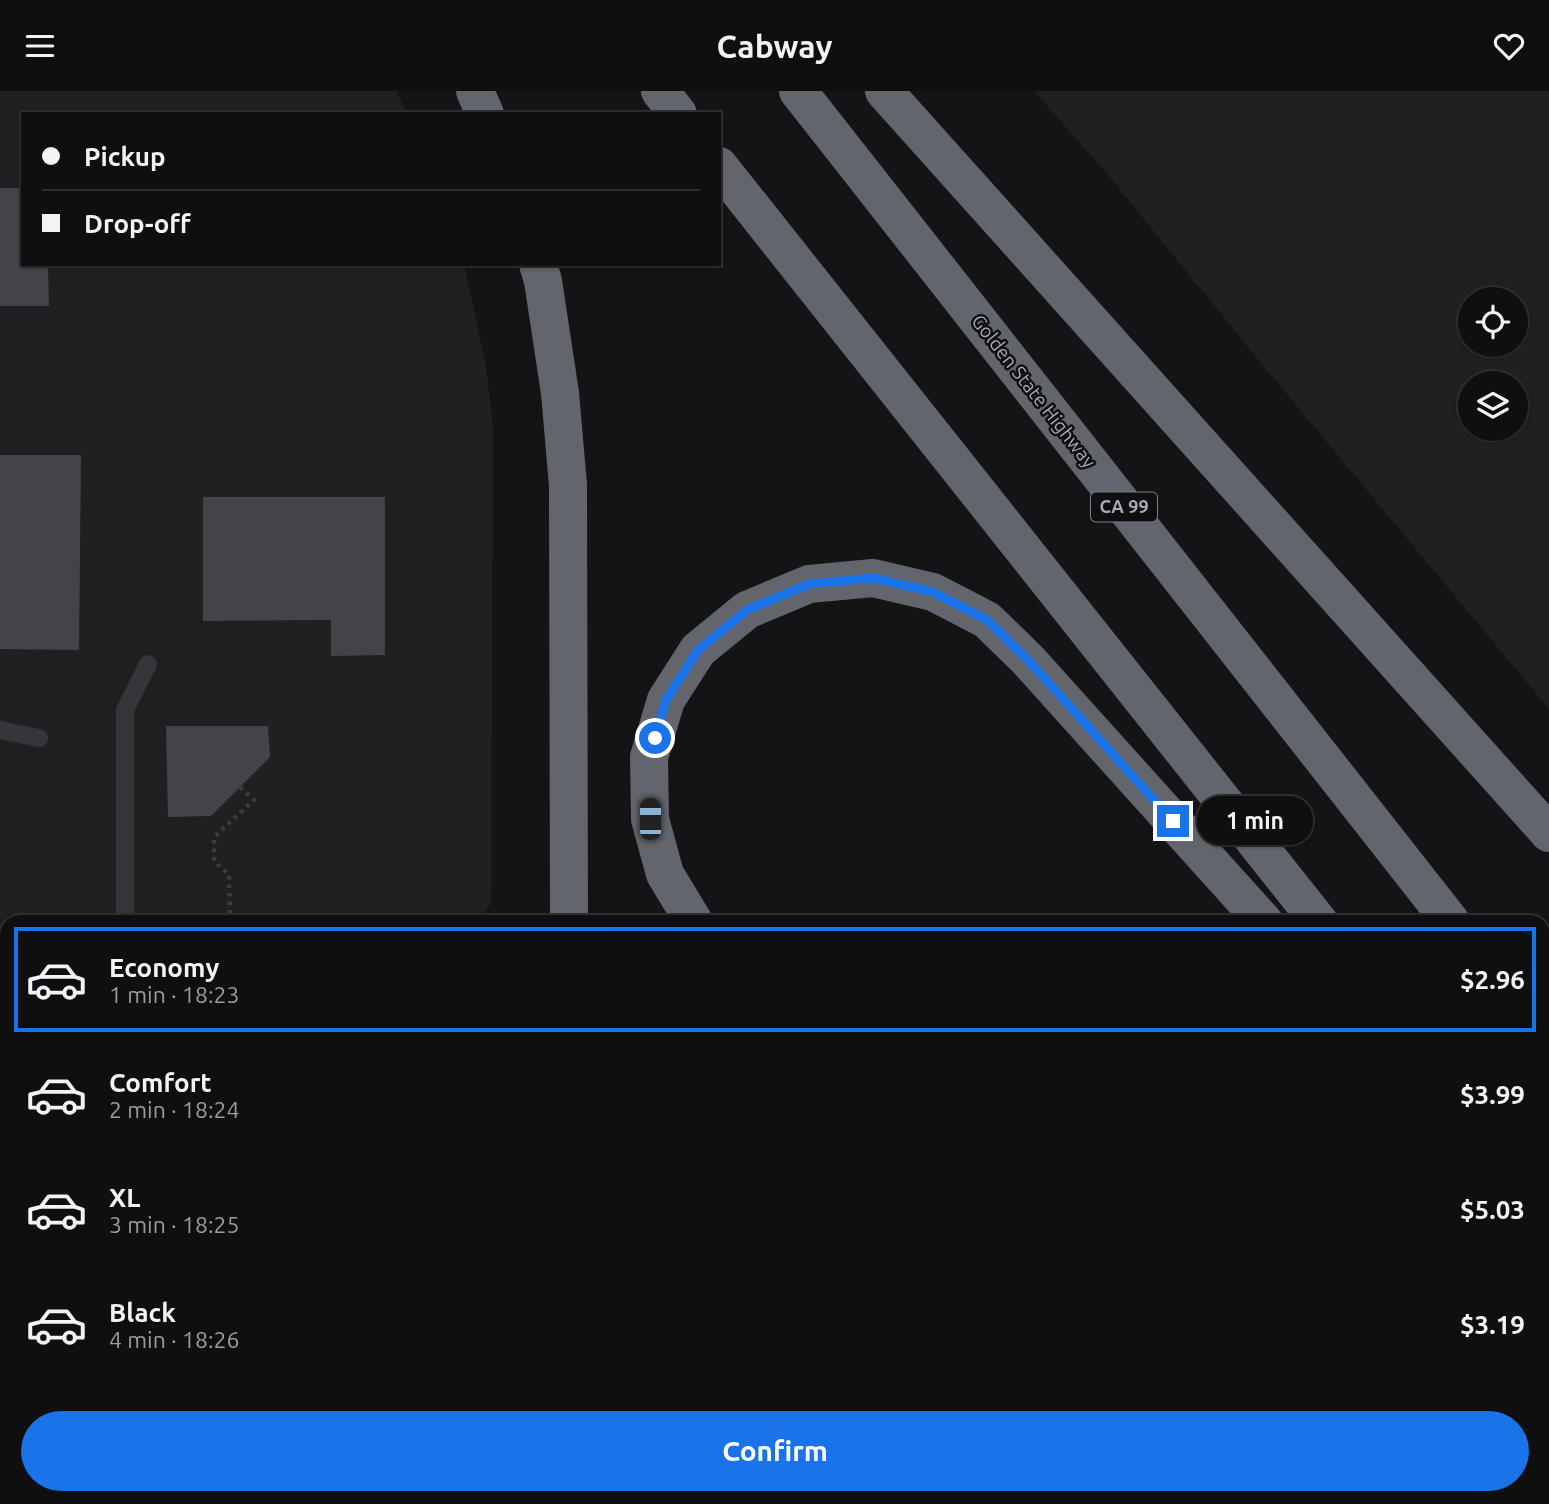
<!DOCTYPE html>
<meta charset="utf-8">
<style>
:root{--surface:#0f0f10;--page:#1d1d1e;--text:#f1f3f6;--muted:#9b9c9f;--line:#2f2f30;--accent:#1a73e8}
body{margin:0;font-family:Ubuntu,sans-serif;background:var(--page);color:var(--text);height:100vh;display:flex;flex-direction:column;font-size:26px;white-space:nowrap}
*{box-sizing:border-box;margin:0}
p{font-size:23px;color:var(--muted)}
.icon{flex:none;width:38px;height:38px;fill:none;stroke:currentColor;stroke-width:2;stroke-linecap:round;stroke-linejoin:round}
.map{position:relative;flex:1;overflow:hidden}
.drawer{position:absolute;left:0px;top:824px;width:1550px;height:590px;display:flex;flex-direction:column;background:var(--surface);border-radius:21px 21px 0 0;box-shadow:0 2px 5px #0004,0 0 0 2px var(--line)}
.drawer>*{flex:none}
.hud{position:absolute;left:21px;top:21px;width:700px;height:154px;border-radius:0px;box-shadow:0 2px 5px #0004,0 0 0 2px var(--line);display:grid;align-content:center;height:154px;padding:0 21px;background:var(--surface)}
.fabs{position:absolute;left:1458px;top:196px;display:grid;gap:14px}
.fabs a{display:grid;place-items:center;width:70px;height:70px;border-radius:50%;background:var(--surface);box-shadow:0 2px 5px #0004,0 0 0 2px var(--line);font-size:35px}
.end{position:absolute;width:32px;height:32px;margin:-16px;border:9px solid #1a73e8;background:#fff;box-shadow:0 0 0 4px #fff}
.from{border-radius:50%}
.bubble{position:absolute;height:49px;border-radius:24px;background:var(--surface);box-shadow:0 2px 5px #0004,0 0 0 2px var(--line);font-size:23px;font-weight:600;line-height:49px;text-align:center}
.car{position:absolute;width:21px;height:42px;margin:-21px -10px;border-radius:9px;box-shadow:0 0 5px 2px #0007;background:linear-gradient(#222 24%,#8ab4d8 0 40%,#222 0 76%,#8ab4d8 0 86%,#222 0)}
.hud b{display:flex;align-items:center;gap:24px;height:66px;font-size:26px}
.hud b+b{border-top:2px solid var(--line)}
.hud i{width:18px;height:18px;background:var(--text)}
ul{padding:12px 0 0;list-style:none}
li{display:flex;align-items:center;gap:21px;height:105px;margin:0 14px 10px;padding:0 7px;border:4px solid transparent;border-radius:0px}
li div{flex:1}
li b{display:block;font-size:26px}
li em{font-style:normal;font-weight:600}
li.active{border-color:var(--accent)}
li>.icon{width:63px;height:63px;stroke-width:1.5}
.button{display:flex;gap:14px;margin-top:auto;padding:14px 21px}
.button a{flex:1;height:80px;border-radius:42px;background:var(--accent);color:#fff;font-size:28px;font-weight:600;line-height:80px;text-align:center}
header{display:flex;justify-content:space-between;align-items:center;height:91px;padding:0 21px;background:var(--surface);font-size:32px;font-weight:600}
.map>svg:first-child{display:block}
.built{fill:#202023;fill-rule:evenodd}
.building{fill:#434449}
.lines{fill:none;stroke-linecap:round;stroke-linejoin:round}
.path{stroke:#3c3d41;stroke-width:4.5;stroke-dasharray:3.5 5;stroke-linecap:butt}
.service{stroke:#36363a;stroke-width:18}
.minor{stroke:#36363a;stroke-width:35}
.primary{stroke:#525459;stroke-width:38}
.motorway{stroke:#62656b;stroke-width:38}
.route{stroke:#1a73e8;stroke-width:9}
.labels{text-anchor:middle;stroke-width:5;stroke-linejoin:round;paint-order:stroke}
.shield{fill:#0f0f11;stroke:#797d84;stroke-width:2}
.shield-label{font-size:18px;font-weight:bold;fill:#a7acb5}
.street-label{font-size:19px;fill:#a7acb5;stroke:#0f0f11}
</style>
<header><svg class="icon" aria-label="menu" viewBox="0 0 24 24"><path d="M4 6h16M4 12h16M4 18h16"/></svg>Cabway<svg class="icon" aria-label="heart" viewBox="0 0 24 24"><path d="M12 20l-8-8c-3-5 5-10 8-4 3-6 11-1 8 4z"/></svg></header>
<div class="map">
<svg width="1549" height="1413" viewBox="0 0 1549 1413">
<rect width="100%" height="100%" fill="#141416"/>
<!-- built -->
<g class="built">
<path d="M0 0H396L407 23H23V173H464L486 275 493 336 491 812 479 831H7V884H0Z"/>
<path d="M1034 0H1549V618L1256 266 1108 84ZM1470 208H1516V254H1470ZM1516 292V338H1470V292Z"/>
<path d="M0 1044H7V1407H1252L1270 1413H0Z"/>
</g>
<!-- building -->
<g class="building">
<path d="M0 97H23V173H48L49 215H0Z"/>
<path d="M0 364H81L79 559 0 558Z"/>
<path d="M203 406H385V564L331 565V529L203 530Z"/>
<path d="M166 635H268L270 666 211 725 168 726Z"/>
<rect x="422" y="1407" width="65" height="6"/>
<rect x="494" y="1407" width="71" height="6"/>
<rect x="569" y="1407" width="90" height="6"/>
<rect x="767" y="1407" width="168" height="6"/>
</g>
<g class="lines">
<!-- path -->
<path class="path" d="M230 831 229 784 214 770V746L254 709 240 696"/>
<!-- service -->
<g class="service">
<path d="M0 639 39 647"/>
<path d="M125 831V619L148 573"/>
<path d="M118 1407 147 1413"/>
<path d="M951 1407 956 1413"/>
<path d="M1003 1407V1413"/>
<path d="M160 1413 173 1407"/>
<path d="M737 1413 744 1407"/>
</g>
<!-- minor -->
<path class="minor" d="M1401 1407 1410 1413"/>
<!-- primary -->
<g class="primary">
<path d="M0 963H7"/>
<path d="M1544 1024 1549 1025"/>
</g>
<!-- motorway -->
<g class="motorway">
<path d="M475 0 485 23"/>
<path d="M660 0 678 23"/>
<path d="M798 0 1451 831"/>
<path d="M884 0 1549 742"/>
<path d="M719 75 1319 831"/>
<path d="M538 173 543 190 560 302 568 394 569 831"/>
<path d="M694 831 665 783 650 728 649 666 666 609 698 559 747 519 809 493 873 487 933 501 987 529 1028 569 1264 831"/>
<path d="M1544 948 1549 954"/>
<path d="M1544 1117 1549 1123"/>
<path d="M1544 1315 1549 1322"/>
</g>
</g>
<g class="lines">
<!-- route -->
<path class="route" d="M655 647 666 609 698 559 747 519 809 493 873 487 933 501 987 529 1028 569 1173 730"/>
</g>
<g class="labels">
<!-- shield labels -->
<rect class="shield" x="1091" y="401.5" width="66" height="29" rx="5"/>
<g class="shield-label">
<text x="1124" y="422">CA 99</text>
</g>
<!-- street labels -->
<g class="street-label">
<text transform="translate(1034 300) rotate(52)" y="7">Golden State Highway</text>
</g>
</g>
</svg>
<div class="fabs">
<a><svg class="icon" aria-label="locate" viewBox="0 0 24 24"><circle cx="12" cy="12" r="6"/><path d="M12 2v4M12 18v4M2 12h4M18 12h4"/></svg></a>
<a><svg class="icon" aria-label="layers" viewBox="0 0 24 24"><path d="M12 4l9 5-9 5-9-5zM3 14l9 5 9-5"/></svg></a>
</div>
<i class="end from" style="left:655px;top:647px"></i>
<i class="end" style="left:1173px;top:730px"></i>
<div class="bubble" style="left:1197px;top:705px;width:116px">1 min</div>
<i class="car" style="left:650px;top:728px;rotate:0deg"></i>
<div class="hud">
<b><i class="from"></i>Pickup</b>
<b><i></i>Drop-off</b>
</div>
<section class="drawer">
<ul>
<li class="active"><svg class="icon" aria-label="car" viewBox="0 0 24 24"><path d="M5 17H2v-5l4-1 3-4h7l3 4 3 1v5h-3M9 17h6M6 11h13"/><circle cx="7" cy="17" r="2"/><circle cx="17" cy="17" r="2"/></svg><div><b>Economy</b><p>1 min · 18:23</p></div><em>$2.96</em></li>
<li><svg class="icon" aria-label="car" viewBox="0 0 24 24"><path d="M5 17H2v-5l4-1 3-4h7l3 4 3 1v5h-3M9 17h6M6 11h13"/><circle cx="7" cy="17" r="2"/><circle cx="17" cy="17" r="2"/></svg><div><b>Comfort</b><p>2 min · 18:24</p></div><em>$3.99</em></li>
<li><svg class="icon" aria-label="car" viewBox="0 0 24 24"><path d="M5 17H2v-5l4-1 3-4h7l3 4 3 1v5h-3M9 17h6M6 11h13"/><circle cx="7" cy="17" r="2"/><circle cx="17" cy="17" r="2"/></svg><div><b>XL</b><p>3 min · 18:25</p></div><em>$5.03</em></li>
<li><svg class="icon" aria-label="car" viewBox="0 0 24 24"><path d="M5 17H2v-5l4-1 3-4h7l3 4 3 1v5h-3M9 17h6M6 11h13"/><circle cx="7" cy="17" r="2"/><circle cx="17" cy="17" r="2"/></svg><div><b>Black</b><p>4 min · 18:26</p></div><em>$3.19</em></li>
</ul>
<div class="button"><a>Confirm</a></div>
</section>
</div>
